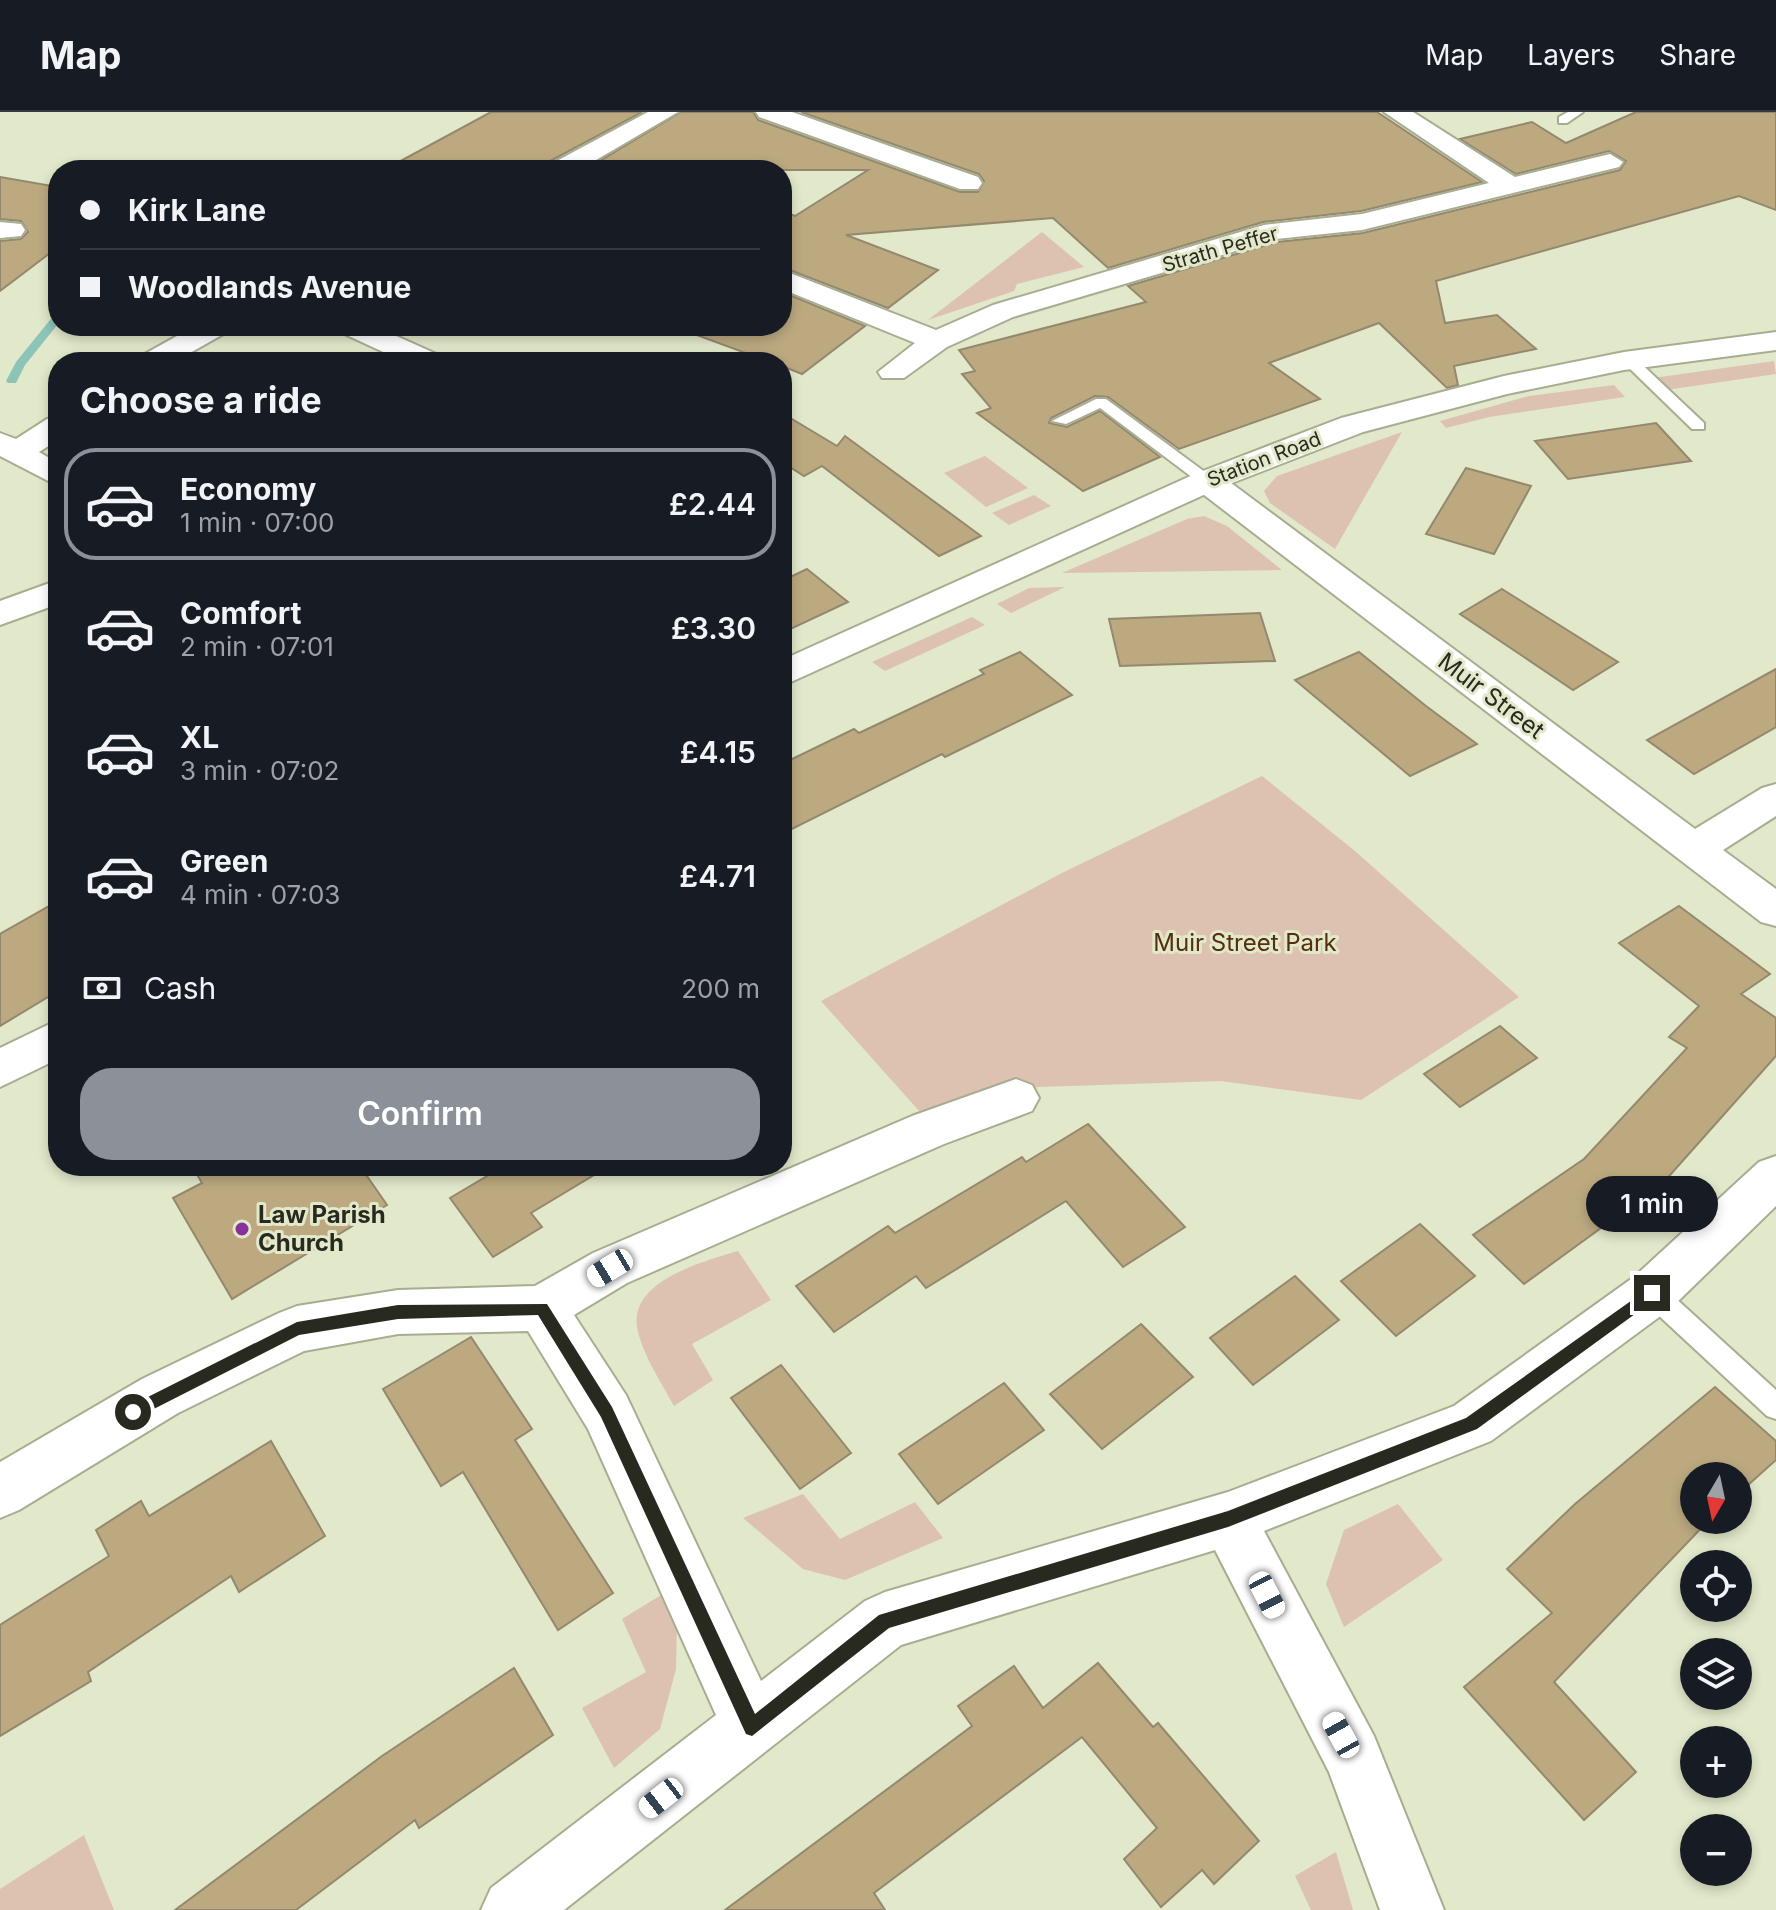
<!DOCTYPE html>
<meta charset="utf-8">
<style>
:root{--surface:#171b24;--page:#20242c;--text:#f1f3f6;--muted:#9ea1a6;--line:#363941;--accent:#8c9099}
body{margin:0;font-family:Inter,sans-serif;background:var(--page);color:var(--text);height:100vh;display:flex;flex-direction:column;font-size:30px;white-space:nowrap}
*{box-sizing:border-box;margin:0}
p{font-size:26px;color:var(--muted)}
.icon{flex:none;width:44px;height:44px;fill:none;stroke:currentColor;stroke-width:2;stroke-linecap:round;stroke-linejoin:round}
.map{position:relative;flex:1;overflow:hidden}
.sheet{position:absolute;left:48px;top:240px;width:744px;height:824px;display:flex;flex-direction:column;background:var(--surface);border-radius:32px;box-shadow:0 4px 12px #0003}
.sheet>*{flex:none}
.banner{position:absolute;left:48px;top:48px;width:744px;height:176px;border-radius:32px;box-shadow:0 4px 12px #0003;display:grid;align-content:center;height:176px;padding:0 32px;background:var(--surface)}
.needle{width:52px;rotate:189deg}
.fabs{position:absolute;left:1680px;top:1350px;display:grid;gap:16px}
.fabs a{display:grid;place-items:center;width:72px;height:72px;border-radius:50%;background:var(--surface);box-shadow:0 4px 12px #0003;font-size:40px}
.end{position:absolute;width:36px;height:36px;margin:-18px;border:10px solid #282a1f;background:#fff;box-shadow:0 0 0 4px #fff}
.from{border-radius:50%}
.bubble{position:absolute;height:56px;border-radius:28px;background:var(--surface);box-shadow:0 4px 12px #0003;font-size:26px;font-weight:600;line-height:56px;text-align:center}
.car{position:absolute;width:24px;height:48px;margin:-24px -12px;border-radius:10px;box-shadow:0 0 6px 2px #0007;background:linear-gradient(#fff 24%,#345 0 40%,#fff 0 76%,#345 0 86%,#fff 0)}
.banner b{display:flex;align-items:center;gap:28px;height:76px;font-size:30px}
.banner b+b{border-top:2px solid var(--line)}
.banner i{width:20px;height:20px;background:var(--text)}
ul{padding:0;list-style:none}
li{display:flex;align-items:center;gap:24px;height:112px;margin:0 16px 12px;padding:0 16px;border:4px solid transparent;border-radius:32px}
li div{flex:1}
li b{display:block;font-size:30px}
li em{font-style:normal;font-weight:600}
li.selected{border-color:var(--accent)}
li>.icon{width:72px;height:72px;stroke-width:1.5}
h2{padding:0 32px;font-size:36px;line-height:96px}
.pay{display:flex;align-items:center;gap:20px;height:88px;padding:0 32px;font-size:30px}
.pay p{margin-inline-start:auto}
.button{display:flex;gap:16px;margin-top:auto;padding:16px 32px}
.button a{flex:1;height:92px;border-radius:32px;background:var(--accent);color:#fff;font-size:32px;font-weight:600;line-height:92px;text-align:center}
header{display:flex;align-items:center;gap:48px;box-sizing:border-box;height:112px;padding:0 40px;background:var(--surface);border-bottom:2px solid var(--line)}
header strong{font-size:38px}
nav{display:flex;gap:44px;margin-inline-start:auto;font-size:28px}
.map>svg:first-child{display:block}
.green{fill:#ddc2b1}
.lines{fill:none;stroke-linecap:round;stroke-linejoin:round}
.stream{fill:#8dc4b8;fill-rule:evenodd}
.building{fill:#bca980;stroke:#94886e;stroke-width:2}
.lane-casing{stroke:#a7ad91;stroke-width:4}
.street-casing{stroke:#a7ad91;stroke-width:4}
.secondary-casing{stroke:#a7ad91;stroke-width:4}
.lane{fill:#fff;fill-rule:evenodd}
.street{fill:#fff;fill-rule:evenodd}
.secondary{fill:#fff;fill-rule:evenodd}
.route{fill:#282a1f}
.poi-dot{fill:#89309b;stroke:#e2e8ca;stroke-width:3}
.labels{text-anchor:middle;stroke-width:6;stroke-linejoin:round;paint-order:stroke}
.far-street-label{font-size:20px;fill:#282a1f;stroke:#e2e8ca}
.street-label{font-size:24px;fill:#282a1f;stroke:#e2e8ca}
.park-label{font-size:24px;fill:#552e10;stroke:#e2e8ca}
.poi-label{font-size:24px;font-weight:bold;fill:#282a1f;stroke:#e2e8ca;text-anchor:start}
</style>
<header>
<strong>Map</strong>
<nav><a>Map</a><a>Layers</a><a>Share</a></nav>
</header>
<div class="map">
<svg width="1776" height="1798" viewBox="0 0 1776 1798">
<rect width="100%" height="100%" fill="#e2e8ca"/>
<!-- green -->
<g class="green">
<path d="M1042 120 1084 155 1017 172 1014 179 928 208Z"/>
<path d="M1774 249 1776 262 1666 278 1653 266Z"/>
<path d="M1614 273 1625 285 1489 305 1446 316 1440 309 1529 284Z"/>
<path d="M1402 320 1335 437 1270 391 1264 379 1277 364Z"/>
<path d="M985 344 1028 376 986 395 944 361Z"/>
<path d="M1034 383 1051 394 1009 413 992 401Z"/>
<path d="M1204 404 1227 414 1282 458 1062 461 1187 407Z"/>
<path d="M1065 475 1011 501 997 492 1029 476Z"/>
<path d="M972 505 985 513 885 559 872 550Z"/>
<path d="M1262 664 1355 739 1519 885 1361 988 1221 969 1008 976 920 1000 821 889 1062 761Z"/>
<path d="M738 1139 771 1188 692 1232 713 1268 674 1294C661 1270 642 1242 637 1215 630 1168 705 1149 738 1139Z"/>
<path d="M803 1382 840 1427 915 1390 943 1426 845 1468 803 1457 743 1406Z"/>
<path d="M1398 1392 1443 1448 1344 1515 1326 1472 1344 1418Z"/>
<path d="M671 1477 677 1511 676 1557 660 1617 614 1656 582 1596 646 1560 622 1507Z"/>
<path d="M84 1723 114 1798H0V1777Z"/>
<path d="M1336 1740 1353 1798H1311L1295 1764Z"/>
</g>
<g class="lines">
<!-- stream -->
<path class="stream" d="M58 202V212L25 253 16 271H8L6 269 16 250 54 203Z"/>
</g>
<!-- building -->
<g class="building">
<path d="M491 0H642L550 49 544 58H384Z"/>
<path d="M681 0H753L758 8 960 80H978L984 69 979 62 801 0H1377L1482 70 1361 99 1263 110 1108 156 1053 106 846 123 938 158 888 196 782 155V99L795 104 868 58H585Z"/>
<path d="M1636 0H1776V98L1739 84 1436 169 1445 211 1497 203 1536 237 1454 254 1458 273 1447 276 1379 211 1269 251 1320 287 1179 337 1108 285 1095 284 1051 306 1049 311 1067 315 1100 299 1160 345 1083 379 977 301 991 296 962 262 975 259 959 238 1146 190 1128 174 1277 130 1363 121 1620 58 1626 49 1609 39 1516 62 1460 27 1532 10 1566 31Z"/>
<path d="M0 65 58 75V135L0 179V129L21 127 28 120 21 109 0 107Z"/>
<path d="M782 180 865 214 802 262 782 254V250H770L686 219 687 214H782Z"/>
<path d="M782 301 837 334 845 324 981 424 939 444 822 354 804 364 782 350Z"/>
<path d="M1656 311 1691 349 1568 367 1535 329Z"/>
<path d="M1466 356 1531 374 1494 442 1426 422Z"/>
<path d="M807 457 848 490 782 521V469Z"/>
<path d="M1502 477 1618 550 1573 578 1460 502Z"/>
<path d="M1260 501 1275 549 1120 554 1109 507Z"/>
<path d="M1020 540 1072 583 945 645 942 642 782 722V652L854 617 859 621 984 562 980 558Z"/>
<path d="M1359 540 1426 594 1477 632 1410 664 1295 568Z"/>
<path d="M1776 557V615L1694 662 1647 628Z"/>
<path d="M58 789V879L0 914V822Z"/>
<path d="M1679 794 1770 862 1741 882 1776 906V944L1663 1071 1524 1172 1473 1123 1584 1047 1687 936 1669 925 1699 894 1619 831Z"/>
<path d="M1500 914 1537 946 1460 995 1424 962Z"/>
<path d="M1088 1012 1185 1115 1123 1155 1066 1089 926 1176 916 1164 834 1220 796 1174 888 1114 895 1121 1022 1045 1026 1050Z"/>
<path d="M192 1054H360L387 1093 232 1187 173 1086 202 1071Z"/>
<path d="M504 1054H609L531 1101 542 1115 493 1145 450 1086Z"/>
<path d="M1420 1112 1475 1164 1396 1224 1341 1169Z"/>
<path d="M1295 1164 1339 1208 1253 1273 1210 1226Z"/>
<path d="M1141 1212 1193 1265 1102 1337 1050 1282Z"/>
<path d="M471 1225 532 1317 515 1328 613 1481 558 1518 463 1360 441 1374 383 1277Z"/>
<path d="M781 1253 851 1341 800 1377 731 1286Z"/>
<path d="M1004 1271 1044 1318 938 1392 899 1342Z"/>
<path d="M1715 1275 1776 1329V1348L1738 1382V1364H1694V1408H1709L1554 1570 1636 1660 1584 1708 1464 1575 1552 1501 1507 1457 1575 1392Z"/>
<path d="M271 1329 325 1424 239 1480 231 1464 88 1560 91 1569 0 1624V1513L109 1444 96 1418 141 1389 149 1404Z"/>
<path d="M1098 1551 1153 1615 1158 1611 1259 1729 1214 1772 1202 1758 1161 1795 1124 1747 1157 1716 1082 1625 874 1781 885 1798H725L972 1614 958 1594 1014 1554 1043 1596Z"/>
<path d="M514 1556 553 1623 419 1716 415 1708 296 1798H175L382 1644Z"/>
</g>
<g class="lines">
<defs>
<g id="lane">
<path d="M1568 0H1583L1567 11H1559V5Z"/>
<path d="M1624 245H1634L1704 311V317H1692L1624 251Z"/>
<path d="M1096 287H1106L1213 366V372H1201L1100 296 1066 312 1052 309Z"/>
<path d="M1652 1170 1661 1173 1776 1278V1307L1767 1304 1643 1189 1639 1181 1643 1173Z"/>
</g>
<g id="street">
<path d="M648 0H678L579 58H547L551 52Z"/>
<path d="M756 0H792L978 65 982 71 978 77H960L759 5Z"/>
<path d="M1384 0H1413L1515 65 1610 42 1623 50 1619 55 1362 118 1276 127 1013 205 947 235 904 266H882L878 260 915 231 782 177V158L936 218 993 193 1264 113 1362 102 1489 71Z"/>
<path d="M0 110 21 112 25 118 21 124 0 126Z"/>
<path d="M195 214H232L227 220 174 250H137L141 244Z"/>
<path d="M335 214H374L441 244 445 250H405L340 220Z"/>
<path d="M58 305V328L39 340 58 351V374L0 344V321L16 327 47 307Z"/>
<path d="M1207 359 1219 362 1695 717 1762 676 1776 672V704L1723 738 1776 777V814L1761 810 1195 376 1191 369 1195 362Z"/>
<path d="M58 468V492L0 513V489Z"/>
<path d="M1016 967 1032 973 1039 986 1032 999 944 1032 627 1171 574 1203 626 1283 761 1569 865 1489 885 1480 1228 1380 1454 1294 1634 1165 1759 1050 1776 1044V1094L1670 1197 1491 1329 1264 1419 1374 1624 1444 1798H1380L1329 1660 1215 1438 901 1533 564 1798H481L491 1776 716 1603 588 1317 528 1219 398 1222 304 1239 178 1301 19 1398 0 1406V1350L142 1267 279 1201 297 1194 398 1178 535 1174 593 1141 912 1004Z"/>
</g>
<g id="secondary">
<path d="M1776 220V238L1624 258 1507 282 1363 320 1219 376 782 574V548L1195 362 1341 306 1504 264 1624 240Z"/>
<path d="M58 908V947L0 975V936Z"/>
</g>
</defs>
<!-- lane casing -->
<use href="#lane" class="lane-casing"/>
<!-- street casing -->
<use href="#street" class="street-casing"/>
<!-- secondary casing -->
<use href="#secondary" class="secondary-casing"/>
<!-- lane -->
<use href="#lane" class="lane"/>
<!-- street -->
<use href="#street" class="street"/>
<!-- secondary -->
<use href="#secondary" class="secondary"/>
</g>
<!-- route -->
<path class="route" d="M1652 1174 1657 1176V1186L1477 1317 1228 1415 889 1516 752 1624 746 1622 601 1305 538 1203 398 1207 299 1223 138 1305H128L125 1300 128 1295 297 1210 398 1193 547 1192 612 1295 755 1602 879 1503 1228 1399 1466 1306Z"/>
<!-- markers -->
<circle class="poi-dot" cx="242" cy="1117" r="8"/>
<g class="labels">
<!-- far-street labels -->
<g class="far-street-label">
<text transform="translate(1220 137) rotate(-16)" y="7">Strath Peffer</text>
<text transform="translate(1264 347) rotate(-21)" y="7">Station Road</text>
</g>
<!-- street labels -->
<g class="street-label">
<text transform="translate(1491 584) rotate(37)" y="8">Muir Street</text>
</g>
<!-- park labels -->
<g class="park-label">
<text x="1245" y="839">Muir Street Park</text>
</g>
<!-- poi labels -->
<g class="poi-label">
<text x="258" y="1111">Law Parish<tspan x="258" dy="28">Church</tspan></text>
</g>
</g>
</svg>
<div class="fabs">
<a><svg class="needle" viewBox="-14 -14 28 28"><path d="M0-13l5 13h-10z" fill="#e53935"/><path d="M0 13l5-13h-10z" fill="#9ea1a6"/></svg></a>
<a><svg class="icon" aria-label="locate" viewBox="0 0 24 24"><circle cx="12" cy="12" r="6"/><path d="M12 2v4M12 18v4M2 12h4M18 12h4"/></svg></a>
<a><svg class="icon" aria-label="layers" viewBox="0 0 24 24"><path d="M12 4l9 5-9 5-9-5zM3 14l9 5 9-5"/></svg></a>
<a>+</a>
<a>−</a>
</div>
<i class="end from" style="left:133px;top:1300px"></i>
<i class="end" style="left:1652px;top:1181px"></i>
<div class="bubble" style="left:1586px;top:1064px;width:132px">1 min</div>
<i class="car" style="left:610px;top:1156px;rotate:239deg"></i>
<i class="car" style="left:1267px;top:1483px;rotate:153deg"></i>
<i class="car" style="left:1341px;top:1623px;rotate:331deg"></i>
<i class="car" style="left:661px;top:1686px;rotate:232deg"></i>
<div class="banner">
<b><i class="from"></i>Kirk Lane</b>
<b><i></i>Woodlands Avenue</b>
</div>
<section class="sheet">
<h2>Choose a ride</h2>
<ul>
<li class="selected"><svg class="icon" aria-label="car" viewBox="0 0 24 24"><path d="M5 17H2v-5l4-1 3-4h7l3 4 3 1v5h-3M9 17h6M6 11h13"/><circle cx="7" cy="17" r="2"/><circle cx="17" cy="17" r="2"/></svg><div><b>Economy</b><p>1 min · 07:00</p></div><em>£2.44</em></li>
<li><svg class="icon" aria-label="car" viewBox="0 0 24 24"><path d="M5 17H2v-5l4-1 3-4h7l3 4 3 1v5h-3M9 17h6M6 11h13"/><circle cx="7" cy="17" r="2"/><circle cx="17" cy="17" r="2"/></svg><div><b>Comfort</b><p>2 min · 07:01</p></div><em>£3.30</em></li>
<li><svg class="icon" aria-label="car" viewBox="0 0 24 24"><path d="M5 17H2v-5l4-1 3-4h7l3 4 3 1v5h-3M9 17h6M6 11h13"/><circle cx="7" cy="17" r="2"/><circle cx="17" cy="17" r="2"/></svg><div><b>XL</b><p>3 min · 07:02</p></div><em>£4.15</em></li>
<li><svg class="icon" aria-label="car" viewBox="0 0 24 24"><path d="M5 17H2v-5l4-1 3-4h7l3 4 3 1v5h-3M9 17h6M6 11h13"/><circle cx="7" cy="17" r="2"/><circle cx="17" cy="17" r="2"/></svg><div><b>Green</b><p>4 min · 07:03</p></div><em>£4.71</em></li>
</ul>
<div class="pay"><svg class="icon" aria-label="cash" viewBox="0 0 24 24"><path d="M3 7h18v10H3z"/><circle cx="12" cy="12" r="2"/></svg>Cash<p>200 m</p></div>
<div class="button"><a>Confirm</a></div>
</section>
</div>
